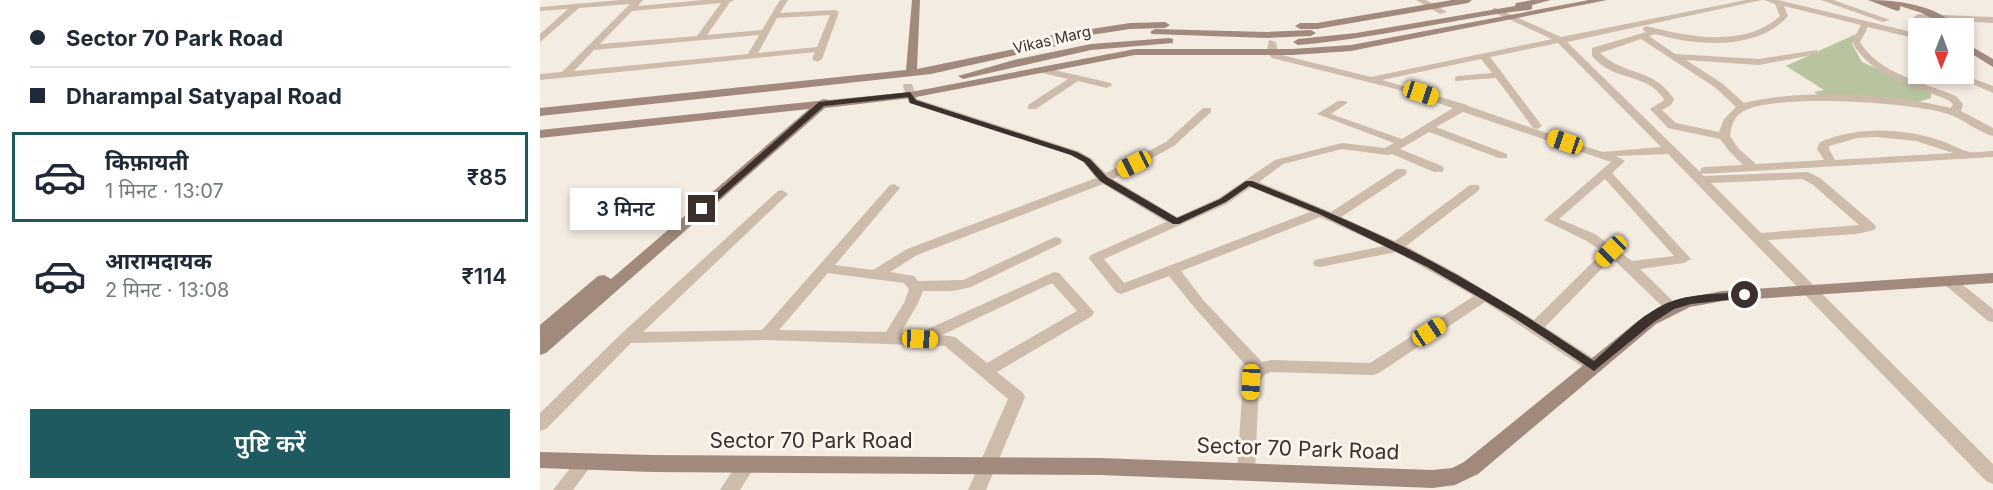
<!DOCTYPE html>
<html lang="hi">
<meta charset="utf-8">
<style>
:root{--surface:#fff;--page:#f2f2f3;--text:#1f2937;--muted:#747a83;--line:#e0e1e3;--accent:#1f5a5e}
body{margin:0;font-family:Inter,"Noto Sans Devanagari",sans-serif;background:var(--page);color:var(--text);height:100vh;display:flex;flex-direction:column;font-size:22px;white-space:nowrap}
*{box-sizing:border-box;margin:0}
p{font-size:20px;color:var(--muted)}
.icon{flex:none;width:33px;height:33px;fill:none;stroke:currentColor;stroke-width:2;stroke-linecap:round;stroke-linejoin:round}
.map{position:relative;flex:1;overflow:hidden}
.drawer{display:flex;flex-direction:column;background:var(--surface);width:540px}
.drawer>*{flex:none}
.banner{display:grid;align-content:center;height:132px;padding:0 30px;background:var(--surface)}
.needle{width:39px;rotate:181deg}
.fabs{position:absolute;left:1368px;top:18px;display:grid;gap:12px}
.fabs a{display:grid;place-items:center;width:66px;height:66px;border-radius:0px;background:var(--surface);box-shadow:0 3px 9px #0003;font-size:30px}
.end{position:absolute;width:27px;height:27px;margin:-14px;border:8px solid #3b302b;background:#fff;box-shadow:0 0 0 3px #fff}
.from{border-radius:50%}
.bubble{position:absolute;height:42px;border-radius:0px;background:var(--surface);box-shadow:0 3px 9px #0003;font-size:20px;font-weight:600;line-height:42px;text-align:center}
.car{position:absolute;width:18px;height:36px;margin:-18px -9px;border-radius:8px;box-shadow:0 0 4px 2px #0007;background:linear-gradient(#f5c518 24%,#345 0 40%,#f5c518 0 76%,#345 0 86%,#f5c518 0)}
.banner b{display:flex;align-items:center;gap:21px;height:57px;font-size:22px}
.banner b+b{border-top:2px solid var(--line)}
.banner i{width:15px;height:15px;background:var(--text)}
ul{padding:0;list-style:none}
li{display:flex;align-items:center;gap:18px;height:90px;margin:0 12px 9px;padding:0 18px;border:3px solid transparent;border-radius:0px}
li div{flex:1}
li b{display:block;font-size:22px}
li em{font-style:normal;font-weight:600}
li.current{border-color:var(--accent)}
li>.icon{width:54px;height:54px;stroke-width:1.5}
.cta{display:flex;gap:12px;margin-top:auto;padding:12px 30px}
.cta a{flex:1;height:69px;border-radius:0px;background:var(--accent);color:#fff;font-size:24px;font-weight:600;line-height:69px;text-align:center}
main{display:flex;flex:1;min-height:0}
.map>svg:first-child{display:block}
.green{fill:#b8c4a0}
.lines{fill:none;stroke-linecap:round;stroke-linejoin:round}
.street{fill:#cdbbac;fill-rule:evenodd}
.secondary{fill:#a18a7d;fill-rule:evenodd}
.route{fill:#3b302b}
.labels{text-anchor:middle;stroke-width:6;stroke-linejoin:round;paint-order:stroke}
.far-street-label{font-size:15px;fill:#3b302b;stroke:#fbf5ee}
.near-street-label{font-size:21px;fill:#3b302b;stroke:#fbf5ee}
</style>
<main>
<section class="drawer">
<div class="banner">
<b><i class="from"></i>Sector 70 Park Road</b>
<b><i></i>Dharampal Satyapal Road</b>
</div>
<ul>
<li class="current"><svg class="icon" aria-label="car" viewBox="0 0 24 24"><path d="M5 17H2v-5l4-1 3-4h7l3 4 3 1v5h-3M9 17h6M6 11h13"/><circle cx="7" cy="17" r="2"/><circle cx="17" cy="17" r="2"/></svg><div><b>किफ़ायती</b><p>1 मिनट · 13:07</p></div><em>₹85</em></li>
<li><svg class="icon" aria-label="car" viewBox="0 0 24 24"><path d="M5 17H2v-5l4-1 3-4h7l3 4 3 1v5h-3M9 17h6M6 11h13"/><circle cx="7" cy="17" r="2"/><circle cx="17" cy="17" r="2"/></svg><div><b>आरामदायक</b><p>2 मिनट · 13:08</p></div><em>₹114</em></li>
</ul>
<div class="cta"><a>पुष्टि करें</a></div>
</section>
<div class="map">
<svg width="1453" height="490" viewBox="0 0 1453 490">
<rect width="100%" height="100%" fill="#f4ebe1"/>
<!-- green -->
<path class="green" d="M1316 34 1312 44 1322 62 1391 93V98L1375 103 1280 96 1274 92 1284 90 1246 66Z"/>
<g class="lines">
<!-- street -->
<g class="street">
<path d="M81 0H103L98 6 164 0H195L190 2 167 35 222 30 240 0H248L240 13 295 10 299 12 282 59 277 62 272 59 275 52 0 80V74L22 72 90 4 39 8 0 42V34L28 9 0 11V7ZM181 3 157 36 60 44 92 11ZM290 15 277 47 218 53 237 18ZM219 35 208 54 34 71 54 50Z"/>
<path d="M876 0H886L907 12 900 14Z"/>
<path d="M1206 0H1222L1027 42 1160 172 1161 168 1165 167 1203 165 1190 152 1180 139 1128 128 1110 109 1123 101 1124 99C1109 77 1087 80 1066 68 1061 65 1056 60 1052 56V48L1106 32 1102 29 1106 26C1148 37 1205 48 1240 16L1235 4 1224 0H1238L1372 32V36L1369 37 1328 27 1320 42C1339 74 1383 82 1416 96L1423 104 1421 111 1453 128V136C1437 132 1424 119 1408 114 1370 102 1241 94 1206 110 1195 114 1191 125 1190 136L1198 148 1216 164 1284 160 1277 149 1280 142C1319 126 1360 128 1399 140 1409 143 1420 150 1430 152 1436 153 1446 151 1453 151V157L1161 174 1164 176 1268 172 1280 178 1334 224 1336 227 1334 230 1316 234 1228 240 1453 464V484L1446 481 1128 154 1076 156 1085 161 1072 173 1151 259 1144 263 1100 269 1135 303 1137 306 1135 309H1125L1072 258 1005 327 1061 363 1063 367 1061 371 1055 373 1049 371 945 302 839 373 833 375 731 372 724 375 719 382 715 470 713 475 706 478 699 475 697 470 703 382 709 369 654 307 629 276 581 294 576 292 551 261 549 258 551 255 626 222 563 184 377 255 350 272 374 276 378 281 423 280 515 237 520 238 522 241 520 244 431 287 413 291H383L378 303 361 333 377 334 514 272 519 273 554 312 552 316 457 372 483 393 485 397 446 490H428L468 399 405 346 226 340 91 343 6 429 0 431V413L81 334 238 191 242 190 248 194 103 332 222 330 350 185 354 184 360 188 295 265 333 270 367 249 556 178 543 162 530 155 369 103 363 86 364 84H372L377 99 538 151 551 158 566 173 626 142 663 108H671V112L634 146 573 179 637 217 679 198 735 160 802 143 845 148 854 143 777 114 798 101H806L807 103 791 114 862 139 913 108 856 89 732 58 727 52 729 40 736 42 738 54 831 77 1012 39 953 12V8H956L1021 37ZM1244 6 1321 25 1312 42C1331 77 1373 85 1408 100L1413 104 1411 108C1353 94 1263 88 1204 103L1183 84 1146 60 1219 65 1277 54V50L1219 59 1135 54 1109 36 1115 34C1156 46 1218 51 1248 16ZM1101 39 1176 88 1196 107 1184 119 1179 132 1136 123 1122 110 1131 105 1134 99C1113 67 1086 77 1060 53ZM1018 43 1121 147 1062 152 928 106 927 105 842 80 941 59 952 73 918 76 915 77V81L956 78 993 128 997 129 1002 126 950 57ZM923 112 1071 162 1004 220 1045 240 1063 252 994 320 918 274 866 246 938 191 940 188 938 185H930L855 241 801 217 865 175 867 172 865 169H857L791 212 719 182 743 164 802 149 847 155 852 154 894 172H902L904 169 902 166 860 149 889 132 959 158H967V154L896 127ZM1336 137 1376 141 1413 153 1295 160 1289 149V146L1317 138ZM1065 179 1134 256 1092 261 1055 234 1019 219ZM1262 179 1272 184 1319 225 1221 233 1171 183ZM711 187 770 212 584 283 564 259 687 204ZM780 217 844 246 775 260 773 263 775 266 780 267 856 252 934 296 830 363 731 360 722 362 664 301 641 271ZM288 273 364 283 369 289 364 303 346 332 239 330ZM512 283 537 311 447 363 415 337 402 335Z"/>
<path d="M1281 0H1293L1350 20 1343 22Z"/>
<path d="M1378 14 1453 17V23L1375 19 1374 17Z"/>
<path d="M501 67 571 83 572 85 567 88 538 81 496 109H488V105L528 79 498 72V68Z"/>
<path d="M1409 74H1421L1453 86V93Z"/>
<path d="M1409 276 1414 278 1453 309V322L1448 321 1404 284 1402 281 1404 278Z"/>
<path d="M45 455 51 457 54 462 33 490H13L39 457Z"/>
<path d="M206 458 213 461 215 466 200 490H180L199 461Z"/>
</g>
<!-- secondary -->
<g class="secondary">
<path d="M372 0H380L377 69 513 41H503V37L506 36 590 23 625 22 630 25 625 28 590 29 518 40 522 43 521 45 391 74 0 116V108L366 70Z"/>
<path d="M912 0H932L928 3 777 29H760L755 26 760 23H777Z"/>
<path d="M992 0H1011L992 5V9L989 10C911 19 836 39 758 45L753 42 758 39 816 33 975 6 976 3Z"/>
<path d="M1049 0H1067L811 51 752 55H595L371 98 285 108 6 353 0 355V325L58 276 64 275 71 279 269 109 0 138V130L278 101 284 99 289 100 371 92 595 49H752L811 45Z"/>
<path d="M1328 0C1357 0 1394 4 1420 28H1409L1382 13 1360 6V10L1357 11Z"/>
<path d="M615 29 727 32 771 30 776 33 771 36 727 38 612 34 610 32Z"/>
<path d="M629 38 633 39V43L551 50 423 79 418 76 474 60 551 44Z"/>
<path d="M1424 42 1453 59V67L1424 49Z"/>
<path d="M1453 273V283L1183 301 1150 307 1116 324 938 474 915 485 893 488 560 475 112 472 0 468V452L112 455 560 458 893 470 912 468 924 462 1104 316 1139 299 1183 291Z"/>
</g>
</g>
<!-- route -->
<path class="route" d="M370 92 376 100 537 152 550 159 567 177 637 218 680 199 706 181H712C774 206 836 231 895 263 950 292 1002 326 1054 361 1076 342 1100 315 1127 303 1151 293 1180 294 1205 292L1210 295 1205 298 1151 304 1134 309 1114 322 1054 371 976 319 887 267 779 214 709 186 686 202 639 224H633L560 181 544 162 531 155 370 103 368 97 284 106 165 211 158 209 279 102Z"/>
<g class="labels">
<!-- far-street labels -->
<g class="far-street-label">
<text transform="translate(512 40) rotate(-13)" y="5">Vikas Marg</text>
</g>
<!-- near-street labels -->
<g class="near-street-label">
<text x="271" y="448">Sector 70 Park Road</text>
<text transform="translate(758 449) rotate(2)" y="7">Sector 70 Park Road</text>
</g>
</g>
</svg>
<div class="fabs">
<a><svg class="needle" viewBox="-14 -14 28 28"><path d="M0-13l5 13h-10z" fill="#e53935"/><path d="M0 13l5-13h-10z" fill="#747a83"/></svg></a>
</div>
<i class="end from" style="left:1205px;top:295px"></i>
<i class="end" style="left:162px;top:209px"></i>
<div class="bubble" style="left:30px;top:188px;width:111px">3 मिनट</div>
<i class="car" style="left:881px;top:93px;rotate:108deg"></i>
<i class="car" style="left:1025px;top:142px;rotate:289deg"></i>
<i class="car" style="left:594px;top:164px;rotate:244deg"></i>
<i class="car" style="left:1071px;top:251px;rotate:225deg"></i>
<i class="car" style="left:889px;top:332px;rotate:57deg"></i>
<i class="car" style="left:380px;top:339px;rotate:93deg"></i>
<i class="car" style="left:711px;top:382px;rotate:183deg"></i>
</div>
</main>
